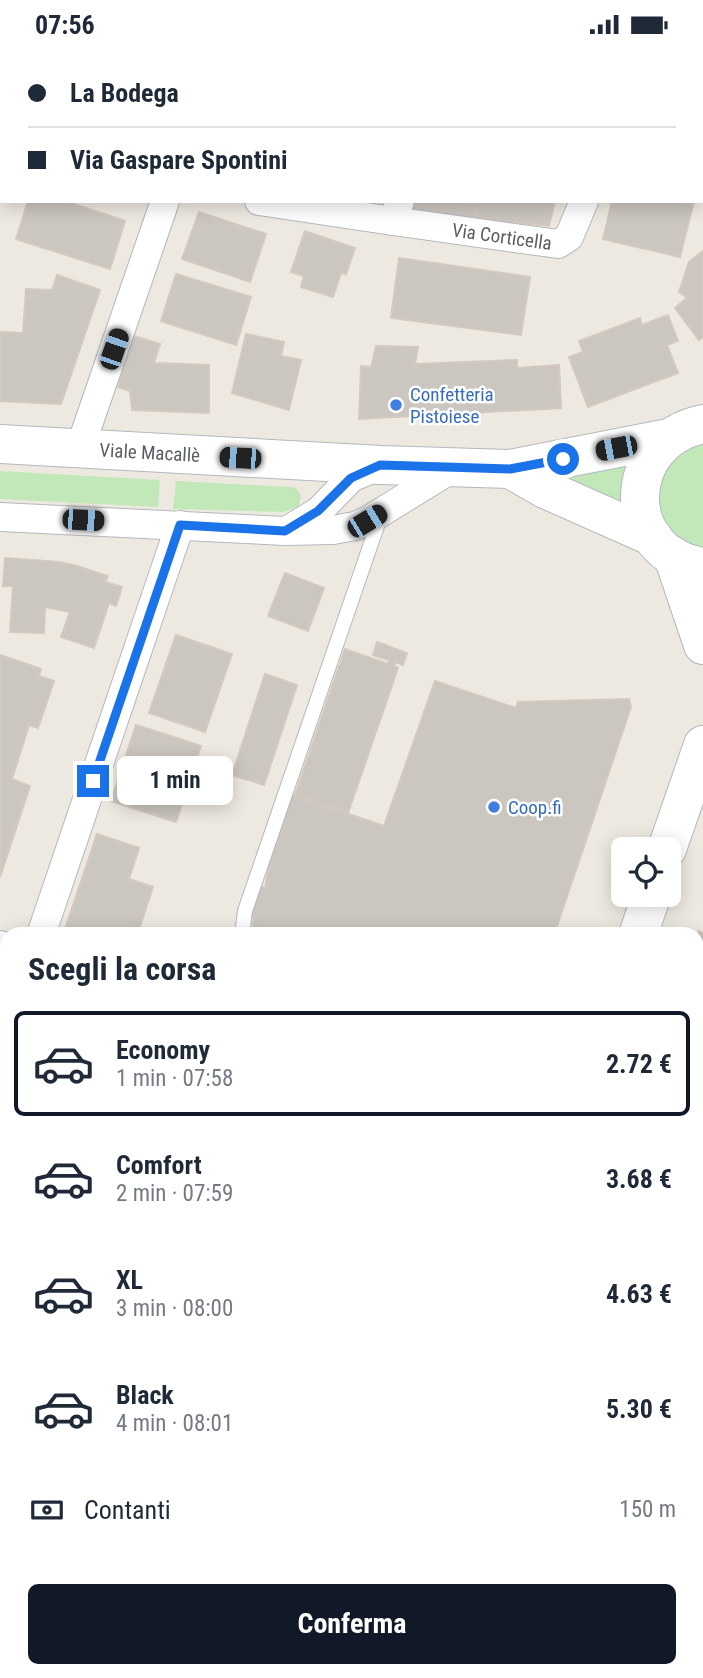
<!DOCTYPE html>
<html lang="it">
<meta charset="utf-8">
<style>
:root{--surface:#fff;--page:#f2f2f3;--text:#1f2937;--muted:#747a83;--line:#e0e1e3;--accent:#111827}
body{margin:0;font-family:"Roboto Condensed",sans-serif;background:var(--page);color:var(--text);height:100vh;display:flex;flex-direction:column;font-size:26px;white-space:nowrap}
*{box-sizing:border-box;margin:0}
p{font-size:23px;color:var(--muted)}
.icon{flex:none;width:38px;height:38px;fill:none;stroke:currentColor;stroke-width:2;stroke-linecap:round;stroke-linejoin:round}
.map{position:relative;flex:1;overflow:hidden}
.side{position:absolute;left:0px;top:878px;width:704px;height:751px;display:flex;flex-direction:column;background:var(--surface);border-radius:21px 21px 0 0;box-shadow:0 4px 18px #0003}
.side>*{flex:none}
.banner{position:absolute;left:0px;top:0px;width:704px;height:154px;box-shadow:0 4px 18px #0003;display:grid;align-content:center;height:154px;padding:0 28px;background:var(--surface)}
.buttons{position:absolute;left:611px;top:788px;display:grid;gap:14px}
.buttons a{display:grid;place-items:center;width:70px;height:70px;border-radius:10px;background:var(--surface);box-shadow:0 4px 18px #0003;font-size:35px}
.end{position:absolute;width:32px;height:32px;margin:-16px;border:9px solid #1a73e8;background:#fff;box-shadow:0 0 0 4px #fff}
.from{border-radius:50%}
.bubble{position:absolute;height:49px;border-radius:10px;background:var(--surface);box-shadow:0 4px 18px #0003;font-size:23px;font-weight:700;line-height:49px;text-align:center}
.car{position:absolute;width:21px;height:42px;margin:-21px -10px;border-radius:9px;box-shadow:0 0 5px 2px #0007;background:linear-gradient(#222 24%,#8ab4d8 0 40%,#222 0 76%,#8ab4d8 0 86%,#222 0)}
.banner b{display:flex;align-items:center;gap:24px;height:66px;font-size:26px}
.banner b+b{border-top:2px solid var(--line)}
.banner i{width:18px;height:18px;background:var(--text)}
ul{padding:0;list-style:none}
li{display:flex;align-items:center;gap:21px;height:105px;margin:0 14px 10px;padding:0 14px;border:4px solid transparent;border-radius:10px}
li div{flex:1}
li b{display:block;font-size:26px}
li em{font-style:normal;font-weight:700}
li.active{border-color:var(--accent)}
li>.icon{width:63px;height:63px;stroke-width:1.5}
h2{padding:0 28px;font-size:32px;line-height:84px}
.pay{display:flex;align-items:center;gap:18px;height:77px;padding:0 28px;font-size:26px}
.pay p{margin-inline-start:auto}
.cta{display:flex;gap:14px;margin-top:auto;padding:14px 28px}
.cta a{flex:1;height:80px;border-radius:10px;background:var(--accent);color:#fff;font-size:28px;font-weight:700;line-height:80px;text-align:center}
.status{display:flex;justify-content:space-between;align-items:center;height:49px;padding:0 35px;background:var(--surface);direction:ltr}
.status svg{height:19px;fill:currentColor}
.map>svg:first-child{display:block}
.green{fill:#c2e8ba}
.building{fill:#cbc6bf;stroke:#d3c9be;stroke-width:2}
.lines{fill:none;stroke-linecap:round;stroke-linejoin:round}
.service-casing{stroke:#b4b8bc;stroke-width:16}
.minor-casing{stroke:#b4b8bc;stroke-width:30}
.secondary-casing{stroke:#b2b8bd;stroke-width:40}
.service{stroke:#fff;stroke-width:14}
.minor{stroke:#fff;stroke-width:28}
.secondary{stroke:#fff;stroke-width:38}
.route{stroke:#1a73e8;stroke-width:9}
.shop-dot{fill:#3f7fe0;stroke:#fff;stroke-width:2.5}
.labels{text-anchor:middle;stroke-width:5;stroke-linejoin:round;paint-order:stroke}
.street-label{font-size:19px;fill:#595f63;stroke:#fff}
.shop-label{font-size:19px;fill:#366cbe;stroke:#fff;text-anchor:start}
</style>
<div class="status"><b>07:56</b><svg viewBox="0 0 49 12"><path d="M0 12V9h3v3zM5 12V6h3v6zM10 12V3h3v9zM15 12V0h3v12zM26 1h20v11H26zM47 4h2v5h-2z"/></svg></div>
<div class="map">
<svg width="703" height="1629" viewBox="0 0 703 1629">
<rect width="100%" height="100%" fill="#eee9e0"/>
<!-- green -->
<g class="green">
<path d="M703 387V503L688 499 659 468 657 427Z"/>
<path d="M630 412 625 459 556 424Z"/>
<path d="M0 422 160 431 158 458 0 450Z"/>
<path d="M176 432 292 438 297 440 301 446 299 457 284 463 173 460Z"/>
<path d="M111 1622H348L345 1629H129Z"/>
</g>
<!-- building -->
<g class="building">
<path d="M69 0H146L147 2H69Z"/>
<path d="M464 0H517V2Z"/>
<rect x="549" y="0" width="81" height="2"/>
<path d="M28 152H65L125 172 110 220 16 190Z"/>
<path d="M412 152H478L473 174 410 159Z"/>
<path d="M478 152H555L549 177 474 169Z"/>
<path d="M612 152H694L680 208 603 190Z"/>
<path d="M199 163 266 185 250 233 182 210Z"/>
<path d="M305 182 355 199 346 225 341 224 333 248 301 238 304 227 291 223Z"/>
<path d="M703 202V288L699 291 675 259 687 249 679 243 689 213Z"/>
<path d="M399 209 530 228 521 286 391 269Z"/>
<path d="M176 225 251 248 236 296 161 272Z"/>
<path d="M57 226 100 241 61 355 0 352V283L23 284 26 240 52 241Z"/>
<path d="M668 266 678 292 667 296 678 324 588 358 569 308 583 303 579 292 640 269 642 276Z"/>
<path d="M246 285 284 293 281 307 301 311 289 361 232 344Z"/>
<path d="M134 287 160 295 154 314 209 316V364L132 361 130 342 118 338Z"/>
<path d="M376 297 418 298 415 315 517 311V319L559 316 561 359 359 370 361 317 371 318Z"/>
<path d="M5 509 59 513 77 517 108 527 105 533 122 538 116 557 109 554 94 599 61 588 70 563 45 558 44 584 10 583 13 537H3Z"/>
<path d="M285 524 324 539 308 582 268 567Z"/>
<path d="M176 586 232 605 205 683 149 664Z"/>
<path d="M377 593 407 604 403 616 396 613 394 617 398 619 348 764 295 746 345 600 388 615 389 611 373 606Z"/>
<path d="M0 606 41 620 39 627 54 632 38 679 29 676 12 730 30 737 0 828Z"/>
<path d="M265 625 297 636 264 736 232 726Z"/>
<path d="M435 632 516 659 518 653 629 650 631 658 554 886H251L254 869 248 866 259 837 265 839 270 812 285 770 281 769 290 745 384 777Z"/>
<path d="M136 676 201 697 176 773 111 752Z"/>
<path d="M97 785 139 799 129 830 153 838 137 886 112 879 110 886H63Z"/>
<path d="M699 882 703 884V1064L696 1062V890Z"/>
<path d="M0 973 7 976V985L0 1006Z"/>
<path d="M696 1062 703 1064V1168L696 1188Z"/>
<path d="M0 1063 7 1066V1102L0 1123Z"/>
<path d="M696 1277 703 1279V1338L696 1336Z"/>
<path d="M7 1325V1361L0 1360Z"/>
<path d="M703 1467V1591L699 1598 696 1597V1481Z"/>
<path d="M6 1600 7 1622H21L38 1629H0V1615Z"/>
<path d="M446 1622H499L496 1629H444Z"/>
<path d="M567 1622H622L618 1629H564Z"/>
</g>
<g class="lines">
<defs>
<path id="service" d="M242 886 245 862 378 474"/>
<g id="minor">
<path d="M668 0V2"/>
<path d="M217 2 218 0"/>
<path d="M446 2V0"/>
<path d="M259 152 393 172 400 152"/>
<path id="s1" d="M393 172 558 195 569 188 584 152"/>
<path d="M80 399 165 152"/>
<path d="M0 468 285 482 333 481 355 477 367 472 453 419"/>
<path d="M288 481 319 462 351 429 379 417"/>
<path d="M41 886 180 476"/>
<path d="M0 896 7 898"/>
<path d="M0 1242 7 1220"/>
<path d="M0 1510 7 1511"/>
</g>
<g id="secondary">
<path d="M703 375C620 392 618 505 703 518"/>
<path id="s2" d="M0 395 380 416 510 420 669 389"/>
<path d="M510 420 545 440 653 488"/>
<path d="M673 507 703 596"/>
<path d="M667 800 703 696"/>
<path d="M638 886 652 845"/>
<path d="M389 1622 398 1629"/>
</g>
</defs>
<!-- service casing -->
<use href="#service" class="service-casing"/>
<!-- minor casing -->
<use href="#minor" class="minor-casing"/>
<!-- secondary casing -->
<use href="#secondary" class="secondary-casing"/>
<!-- service -->
<use href="#service" class="service"/>
<!-- minor -->
<use href="#minor" class="minor"/>
<!-- secondary -->
<use href="#secondary" class="secondary"/>
</g>
<g class="lines">
<!-- route -->
<path class="route" d="M93 732 180 476 285 482 318 462 351 429 380 416 510 420 563 410"/>
</g>
<!-- markers -->
<g class="shop-dot">
<circle cx="396" cy="356" r="7"/>
<circle cx="494" cy="758" r="7"/>
</g>
<g class="labels">
<!-- street labels -->
<g class="street-label">
<text dy="7" stroke="none"><textPath href="#s1" startOffset="110">Via Corticella</textPath></text>
<text dy="7" stroke="none"><textPath href="#s2" startOffset="150">Viale Macallè</textPath></text>
</g>
<!-- shop labels -->
<g class="shop-label">
<text x="410" y="352">Confetteria<tspan x="410" dy="22">Pistoiese</tspan></text>
<text x="508" y="765">Coop.fi</text>
</g>
</g>
</svg>
<div class="buttons">
<a><svg class="icon" aria-label="locate" viewBox="0 0 24 24"><circle cx="12" cy="12" r="6"/><path d="M12 2v4M12 18v4M2 12h4M18 12h4"/></svg></a>
</div>
<i class="end from" style="left:563px;top:410px"></i>
<i class="end" style="left:93px;top:732px"></i>
<div class="bubble" style="left:117px;top:707px;width:116px">1 min</div>
<i class="car" style="left:114px;top:300px;rotate:19deg"></i>
<i class="car" style="left:616px;top:399px;rotate:259deg"></i>
<i class="car" style="left:240px;top:409px;rotate:273deg"></i>
<i class="car" style="left:83px;top:471px;rotate:93deg"></i>
<i class="car" style="left:367px;top:472px;rotate:59deg"></i>
<div class="banner">
<b><i class="from"></i>La Bodega</b>
<b><i></i>Via Gaspare Spontini</b>
</div>
<section class="side">
<h2>Scegli la corsa</h2>
<ul>
<li class="active"><svg class="icon" aria-label="car" viewBox="0 0 24 24"><path d="M5 17H2v-5l4-1 3-4h7l3 4 3 1v5h-3M9 17h6M6 11h13"/><circle cx="7" cy="17" r="2"/><circle cx="17" cy="17" r="2"/></svg><div><b>Economy</b><p>1 min · 07:58</p></div><em>2.72 €</em></li>
<li><svg class="icon" aria-label="car" viewBox="0 0 24 24"><path d="M5 17H2v-5l4-1 3-4h7l3 4 3 1v5h-3M9 17h6M6 11h13"/><circle cx="7" cy="17" r="2"/><circle cx="17" cy="17" r="2"/></svg><div><b>Comfort</b><p>2 min · 07:59</p></div><em>3.68 €</em></li>
<li><svg class="icon" aria-label="car" viewBox="0 0 24 24"><path d="M5 17H2v-5l4-1 3-4h7l3 4 3 1v5h-3M9 17h6M6 11h13"/><circle cx="7" cy="17" r="2"/><circle cx="17" cy="17" r="2"/></svg><div><b>XL</b><p>3 min · 08:00</p></div><em>4.63 €</em></li>
<li><svg class="icon" aria-label="car" viewBox="0 0 24 24"><path d="M5 17H2v-5l4-1 3-4h7l3 4 3 1v5h-3M9 17h6M6 11h13"/><circle cx="7" cy="17" r="2"/><circle cx="17" cy="17" r="2"/></svg><div><b>Black</b><p>4 min · 08:01</p></div><em>5.30 €</em></li>
</ul>
<div class="pay"><svg class="icon" aria-label="cash" viewBox="0 0 24 24"><path d="M3 7h18v10H3z"/><circle cx="12" cy="12" r="2"/></svg>Contanti<p>150 m</p></div>
<div class="cta"><a>Conferma</a></div>
</section>
</div>
